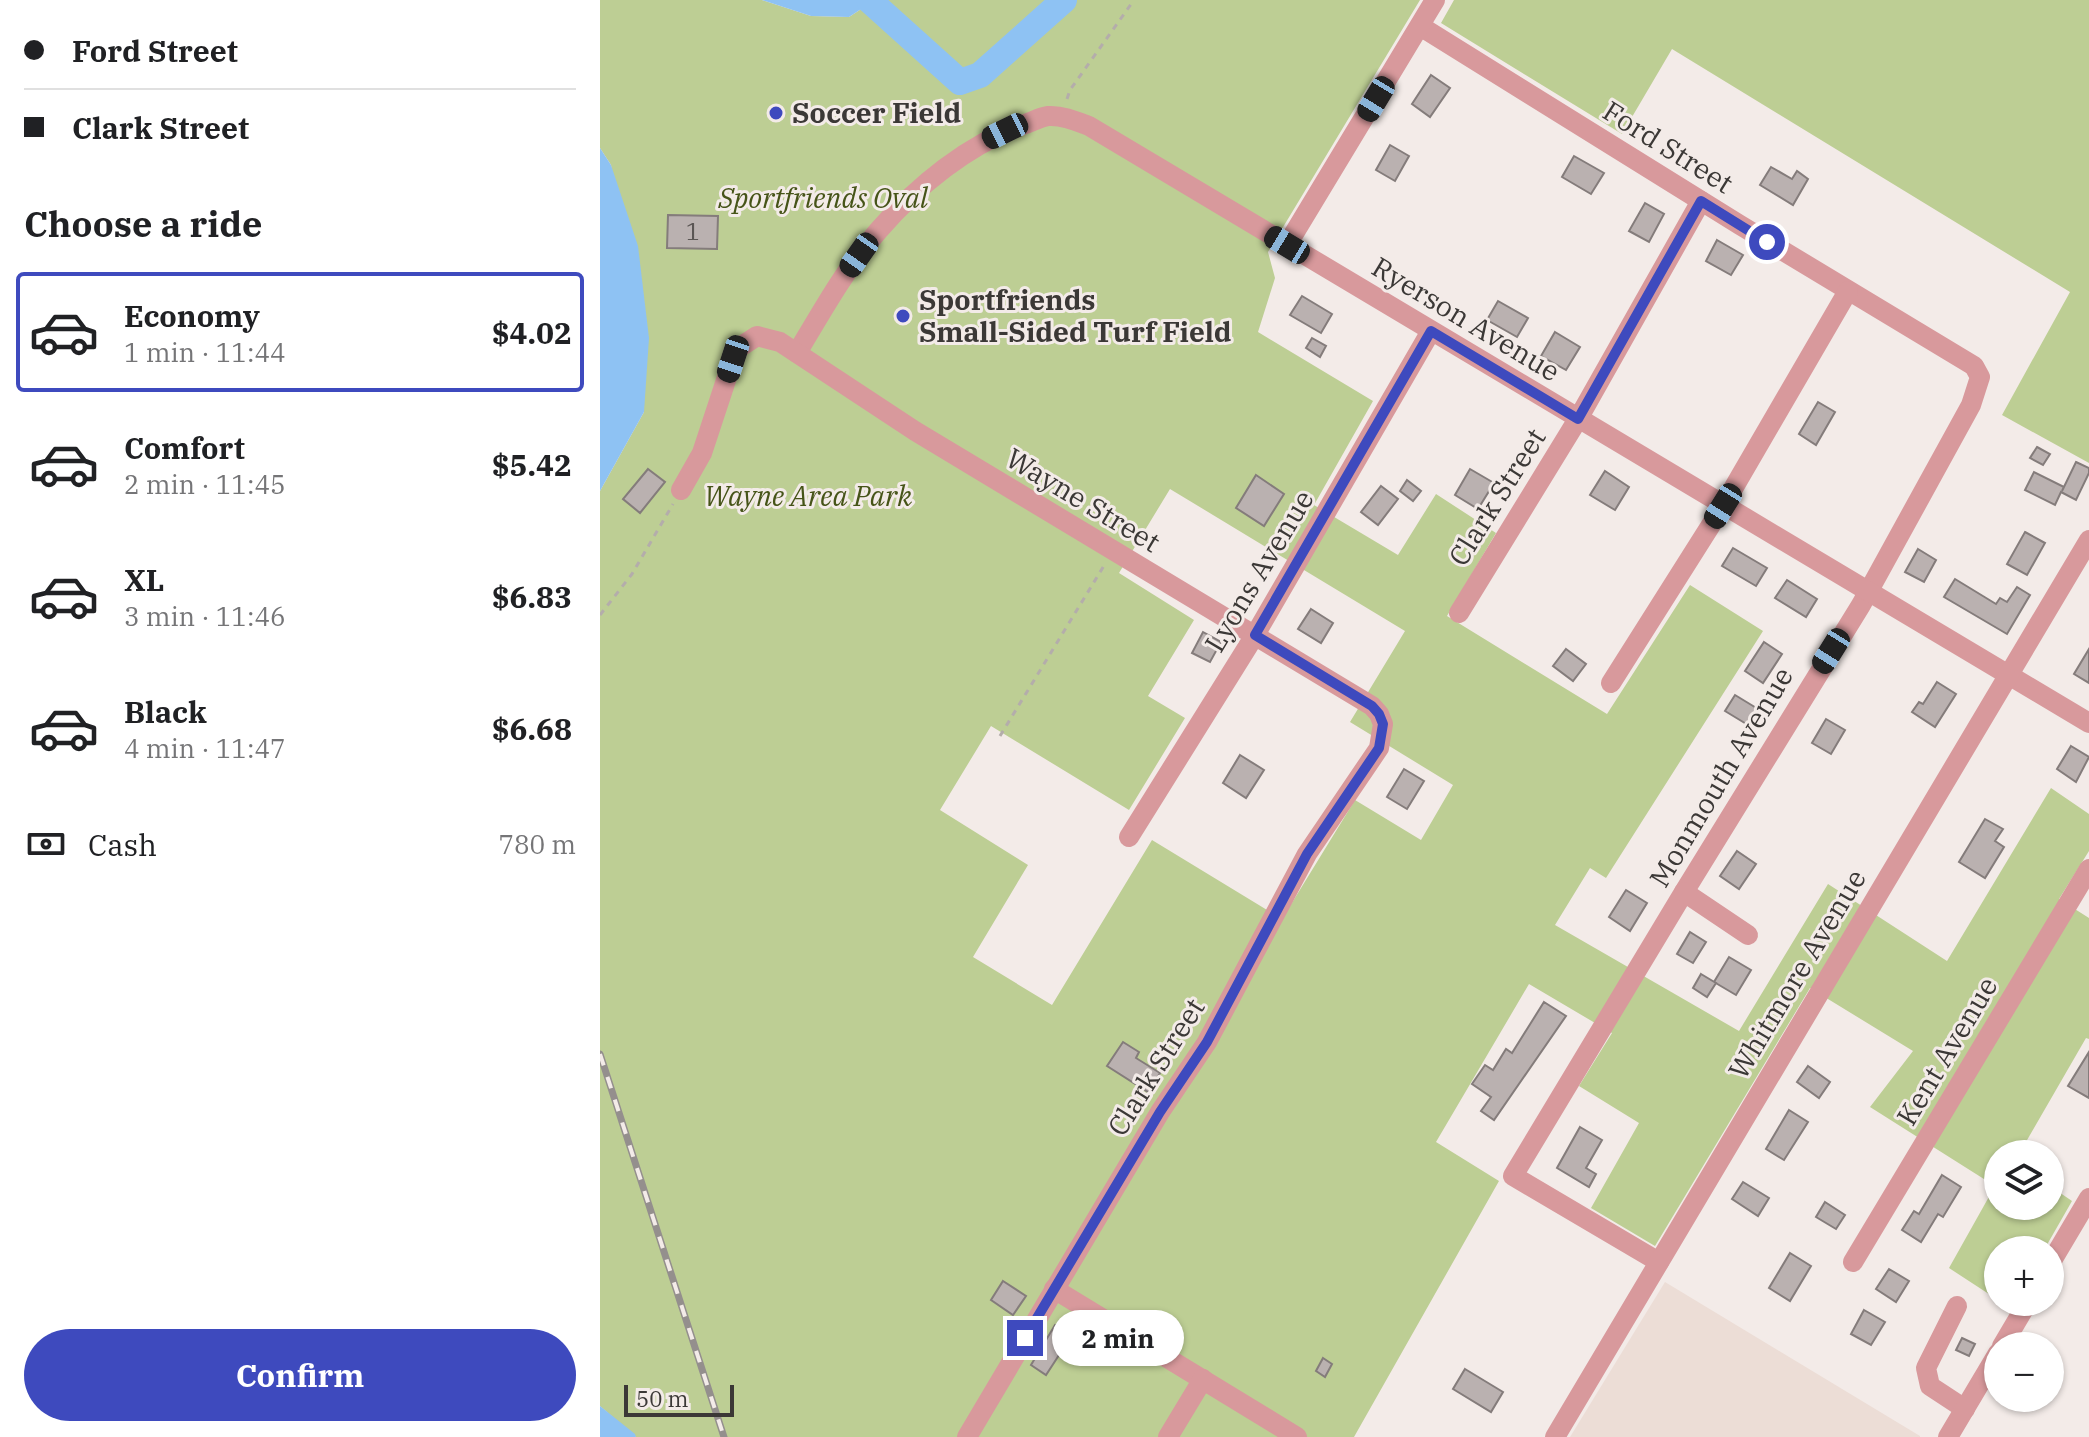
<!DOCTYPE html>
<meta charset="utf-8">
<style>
:root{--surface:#fff;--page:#f6f6f6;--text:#202124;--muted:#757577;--line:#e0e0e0;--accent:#3e4abe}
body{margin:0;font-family:"IBM Plex Serif",serif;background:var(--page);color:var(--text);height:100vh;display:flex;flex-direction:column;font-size:30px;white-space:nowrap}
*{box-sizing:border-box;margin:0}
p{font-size:26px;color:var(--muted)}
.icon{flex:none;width:44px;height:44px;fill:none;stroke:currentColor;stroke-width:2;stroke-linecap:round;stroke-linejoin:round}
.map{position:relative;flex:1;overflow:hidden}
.drawer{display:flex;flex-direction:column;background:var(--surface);width:600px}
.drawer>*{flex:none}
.guide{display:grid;align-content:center;height:176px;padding:0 24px;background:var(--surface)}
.tools{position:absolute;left:1384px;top:1140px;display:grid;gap:16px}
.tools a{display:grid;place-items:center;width:80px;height:80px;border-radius:50%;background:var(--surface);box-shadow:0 2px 6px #0004;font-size:40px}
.scale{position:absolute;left:24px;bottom:20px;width:110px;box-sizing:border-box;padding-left:8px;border:4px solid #3b3836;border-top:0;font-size:22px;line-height:28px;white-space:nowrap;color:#3b3836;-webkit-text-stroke:6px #f3ebe8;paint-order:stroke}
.end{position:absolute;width:36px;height:36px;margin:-18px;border:10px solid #3e4abe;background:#fff;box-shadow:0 0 0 4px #fff}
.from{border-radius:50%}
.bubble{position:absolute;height:56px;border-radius:28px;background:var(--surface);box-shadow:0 2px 6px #0004;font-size:26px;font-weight:800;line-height:56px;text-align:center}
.car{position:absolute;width:24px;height:48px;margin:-24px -12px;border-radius:10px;box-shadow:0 0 6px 2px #0007;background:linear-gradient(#222 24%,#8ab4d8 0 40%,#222 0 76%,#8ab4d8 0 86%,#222 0)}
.guide b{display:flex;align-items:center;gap:28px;height:76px;font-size:30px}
.guide b+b{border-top:2px solid var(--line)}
.guide i{width:20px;height:20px;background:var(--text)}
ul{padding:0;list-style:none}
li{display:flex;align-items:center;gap:24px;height:120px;margin:0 16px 12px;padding:0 8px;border:4px solid transparent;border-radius:8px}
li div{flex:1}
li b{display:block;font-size:30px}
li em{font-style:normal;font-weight:800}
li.current{border-color:var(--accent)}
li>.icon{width:72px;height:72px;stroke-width:1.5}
h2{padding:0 24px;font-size:36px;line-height:96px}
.pay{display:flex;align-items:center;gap:20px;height:88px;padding:0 24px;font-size:30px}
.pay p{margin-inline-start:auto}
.primary-button{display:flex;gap:16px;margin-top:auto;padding:16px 24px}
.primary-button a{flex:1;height:92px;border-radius:48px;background:var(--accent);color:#fff;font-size:32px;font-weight:800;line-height:92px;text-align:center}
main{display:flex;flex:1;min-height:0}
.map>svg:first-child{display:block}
.built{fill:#ecddd6}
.green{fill:#bdce94;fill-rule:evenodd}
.water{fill:#8ec2f3}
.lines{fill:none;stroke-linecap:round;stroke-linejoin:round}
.river{stroke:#8ec2f3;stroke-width:26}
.building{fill:#bab1b0;stroke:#847c7b;stroke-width:2}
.path{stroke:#b4adab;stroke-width:3;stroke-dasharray:6 6;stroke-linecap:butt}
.minor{stroke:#d8999c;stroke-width:20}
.rail-casing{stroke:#948f8d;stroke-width:7}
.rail{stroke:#f3ebe8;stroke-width:4;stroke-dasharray:12;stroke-linecap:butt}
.route{stroke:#3e4abe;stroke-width:10}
.poi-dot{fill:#3e4abe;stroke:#f3ebe8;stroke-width:3}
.labels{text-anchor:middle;stroke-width:6;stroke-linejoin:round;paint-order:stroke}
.number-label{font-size:24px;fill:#5b5654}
.poi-label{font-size:28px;font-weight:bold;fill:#3b3836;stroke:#f3ebe8;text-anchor:start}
.street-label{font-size:28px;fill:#3b3836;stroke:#f3ebe8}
.park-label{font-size:28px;font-style:italic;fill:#465418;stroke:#f3ebe8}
</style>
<main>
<section class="drawer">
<div class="guide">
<b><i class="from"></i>Ford Street</b>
<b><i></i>Clark Street</b>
</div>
<h2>Choose a ride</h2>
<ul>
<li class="current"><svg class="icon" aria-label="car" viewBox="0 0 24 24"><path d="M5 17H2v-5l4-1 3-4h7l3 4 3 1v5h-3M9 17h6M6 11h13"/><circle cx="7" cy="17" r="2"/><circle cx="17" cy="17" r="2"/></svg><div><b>Economy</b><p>1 min · 11:44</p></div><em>$4.02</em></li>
<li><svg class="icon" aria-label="car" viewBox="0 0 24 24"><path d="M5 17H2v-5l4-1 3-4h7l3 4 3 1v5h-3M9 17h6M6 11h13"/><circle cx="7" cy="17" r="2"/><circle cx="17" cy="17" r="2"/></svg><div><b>Comfort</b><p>2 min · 11:45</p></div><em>$5.42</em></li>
<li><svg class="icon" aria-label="car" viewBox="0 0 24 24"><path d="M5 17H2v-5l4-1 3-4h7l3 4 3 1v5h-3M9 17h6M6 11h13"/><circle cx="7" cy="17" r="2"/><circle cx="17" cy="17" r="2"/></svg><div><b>XL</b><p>3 min · 11:46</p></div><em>$6.83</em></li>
<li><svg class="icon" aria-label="car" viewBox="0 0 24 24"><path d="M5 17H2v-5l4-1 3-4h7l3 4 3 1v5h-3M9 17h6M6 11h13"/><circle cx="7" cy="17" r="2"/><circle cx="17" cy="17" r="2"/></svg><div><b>Black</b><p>4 min · 11:47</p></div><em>$6.68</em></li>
</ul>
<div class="pay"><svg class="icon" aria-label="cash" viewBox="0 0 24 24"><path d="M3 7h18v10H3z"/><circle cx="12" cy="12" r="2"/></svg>Cash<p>780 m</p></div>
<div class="primary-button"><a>Confirm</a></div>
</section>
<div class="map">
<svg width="1489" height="1437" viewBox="0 0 1489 1437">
<rect width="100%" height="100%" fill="#f3ebe8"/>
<!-- built -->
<path class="built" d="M1065 1282 1320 1436V1437H970Z"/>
<!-- green -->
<g class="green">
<path d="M0 0H162L211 16 249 17 275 0H820L668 252 675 278 658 332 773 401 714 505 798 555 836 494 896 533 847 616 1007 714 1090 585 1163 631 1006 878 990 868 955 925 1139 1031 1228 884 1347 961 1451 788 1489 814V851L1459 899 1489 918V1039L1486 1038 1419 1154H1398V1206H1450V1186L1472 1201 1444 1250H1398V1300L1349 1268 1395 1186 1270 1107 1313 1051 1210 988 1055 1246 991 1208 1039 1123 979 1086 1012 1033 929 984 836 1142 899 1181 754 1437H36L0 1406V491L44 412 11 165 0 148ZM570 489 805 631 750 722 853 785 821 840 755 800 682 919 552 840 452 1005 373 957 428 865 340 810 391 726 529 810 585 718 548 696 594 620 519 573Z"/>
<path d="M854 0H1489V463L1402 415 1470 292 1072 49 1022 134 841 23Z"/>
</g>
<!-- water -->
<g class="water">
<path d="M162 0H275L249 17 211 16Z"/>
<path d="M0 148 11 165 38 246 49 338 44 412 0 491Z"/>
<path d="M0 1406 35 1434 36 1437H0Z"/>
</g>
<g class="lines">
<!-- river -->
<path class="river" d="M269 0 360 82 380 75 464 0"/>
</g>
<!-- building -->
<g class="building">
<path d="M831 75 850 88 830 117 812 104Z"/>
<path d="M790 145 809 156 795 181 776 170Z"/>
<path d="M974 156 1004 173 991 194 962 177Z"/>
<path d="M1171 167 1192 179 1197 171 1208 179 1193 205 1160 185Z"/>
<path d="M1045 203 1064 214 1049 242 1029 231Z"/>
<path d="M68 215 118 216 117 249 67 248Z"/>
<path d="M1117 240 1143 255 1131 275 1106 261Z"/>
<path d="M702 296 732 314 721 333 690 315Z"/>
<path d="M898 301 928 318 917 337 887 320Z"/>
<path d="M955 332 980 347 966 370 941 356Z"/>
<path d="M712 338 726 346 720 357 706 348Z"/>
<path d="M1218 402 1235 412 1216 445 1199 434Z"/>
<path d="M1437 447 1450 454 1443 465 1430 458Z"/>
<path d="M1476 462 1489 468V473L1476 500 1461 492 1455 505 1425 490 1434 472 1464 487 1462 491Z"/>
<path d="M48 469 65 482 40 513 23 499Z"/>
<path d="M870 469 894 483 878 509 855 495Z"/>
<path d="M1005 471 1029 487 1015 510 990 495Z"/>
<path d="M656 475 684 494 664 526 636 508Z"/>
<path d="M807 480 821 491 813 501 800 491Z"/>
<path d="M781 486 798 499 778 525 761 512Z"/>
<path d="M1425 532 1445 543 1427 575 1407 564Z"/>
<path d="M1133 548 1167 568 1156 586 1122 566Z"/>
<path d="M1318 549 1336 560 1324 582 1305 572Z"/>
<path d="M1355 579 1396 604 1400 598 1407 602 1417 587 1430 595 1407 634 1344 597Z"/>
<path d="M1187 580 1217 599 1206 617 1175 598Z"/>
<path d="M711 609 733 623 721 643 698 629Z"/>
<path d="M603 632 621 642 610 662 592 653Z"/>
<path d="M1164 642 1182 654 1163 683 1145 671Z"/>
<path d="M966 649 986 664 973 681 953 666Z"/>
<path d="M1489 649V683L1474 674Z"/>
<path d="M1337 682 1356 694 1335 727 1312 712 1319 702 1323 704Z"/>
<path d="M1135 695 1158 709 1148 725 1125 711Z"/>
<path d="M1226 719 1245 730 1231 754 1212 743Z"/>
<path d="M1471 746 1489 757 1476 782 1457 769Z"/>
<path d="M640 755 664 770 646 798 623 783Z"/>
<path d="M804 769 824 781 807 809 787 797Z"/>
<path d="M1385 819 1403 829 1395 841 1404 847 1385 878 1359 862Z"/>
<path d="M1137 851 1156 864 1139 889 1120 876Z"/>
<path d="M1026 890 1047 903 1030 931 1009 917Z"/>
<path d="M1090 932 1106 942 1093 963 1077 954Z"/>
<path d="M1129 957 1151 970 1136 995 1114 982Z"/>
<path d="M1101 974 1116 983 1107 997 1093 988Z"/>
<path d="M944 1002 966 1016 894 1120 881 1111 891 1097 872 1084 885 1065 893 1070 906 1049 912 1053Z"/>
<path d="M523 1042 539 1052 536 1058 560 1073 548 1092 507 1066Z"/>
<path d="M1489 1052V1098L1468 1086Z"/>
<path d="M1208 1066 1230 1082 1219 1098 1197 1082Z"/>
<path d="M1189 1110 1208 1122 1184 1160 1166 1149Z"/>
<path d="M980 1127 1002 1140 986 1168 996 1174 989 1187 957 1168Z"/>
<path d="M1342 1175 1361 1187 1343 1217 1338 1214 1321 1242 1302 1230 1314 1211 1319 1214Z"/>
<path d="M1143 1182 1169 1198 1158 1216 1132 1199Z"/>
<path d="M1225 1202 1245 1215 1236 1229 1216 1217Z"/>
<path d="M1190 1253 1211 1266 1190 1301 1169 1288Z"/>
<path d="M1289 1269 1309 1281 1296 1302 1276 1289Z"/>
<path d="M403 1281 426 1296 413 1315 391 1300Z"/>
<path d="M1264 1310 1285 1322 1271 1345 1251 1334Z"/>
<path d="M455 1325 477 1338 467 1355 461 1352 446 1375 431 1365Z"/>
<path d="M1362 1338 1375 1344 1369 1356 1356 1350Z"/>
<path d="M723 1358 732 1364 725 1377 716 1371Z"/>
<path d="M865 1369 903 1392 891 1412 853 1389Z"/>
</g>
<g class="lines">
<!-- path -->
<g class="path">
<path d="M467 99 470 90 534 0"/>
<path d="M0 615 32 574 73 504"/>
<path d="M400 736 505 564"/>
</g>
<!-- minor -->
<g class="minor">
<path d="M820 26 1140 225 1374 366 1380 377 1371 405 1261 605 1084 892 913 1176 1059 1262"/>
<path d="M687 245 835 0"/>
<path d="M197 353C222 311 246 268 278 231 317 186 368 144 425 124 432 122 440 117 448 116 462 115 476 121 489 126L1489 723"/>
<path d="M81 490 102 453 133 359 140 347 157 336 180 342 315 431 772 706 779 714 783 724 779 748 707 854 607 1042 560 1112 367 1437"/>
<path d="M859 613 978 419 1101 201"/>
<path d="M1011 683 1123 506 1248 291"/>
<path d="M529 837 655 635 831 331"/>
<path d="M1084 892 1148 935"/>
<path d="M1253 1262 1489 869"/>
<path d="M1450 1264 1489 1198"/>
<path d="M454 1289 697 1437"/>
<path d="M1357 1306 1326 1368 1330 1386 1365 1409"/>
<path d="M1402 1346 1428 1302"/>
<path d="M568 1437 603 1379"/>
<path d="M955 1437 1489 540"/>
<path d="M1348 1437 1398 1353"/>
</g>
<defs>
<path id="rail" d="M0 1054 124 1437"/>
</defs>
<!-- rail casing -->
<use href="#rail" class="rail-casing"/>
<!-- rail -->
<use href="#rail" class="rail"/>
</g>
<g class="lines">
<!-- route -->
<path class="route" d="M425 1338 560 1112 607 1042 707 854 779 748 783 724 779 714 772 706 655 635 831 331 978 419 1101 201 1167 242"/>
</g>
<!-- markers -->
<g class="poi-dot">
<circle cx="176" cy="113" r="8"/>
<circle cx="303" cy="316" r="8"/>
</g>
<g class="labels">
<!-- number labels -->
<g class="number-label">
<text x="93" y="240">1</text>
</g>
<!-- poi labels -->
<g class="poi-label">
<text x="192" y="123">Soccer Field</text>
<text x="319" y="310">Sportfriends<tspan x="319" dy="32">Small-Sided Turf Field</tspan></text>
</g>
<!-- street labels -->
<g class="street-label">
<text transform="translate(1068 147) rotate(32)" y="10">Ford Street</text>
<text transform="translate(866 319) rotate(31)" y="10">Ryerson Avenue</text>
<text transform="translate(897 497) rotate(-58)" y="10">Clark Street</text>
<text transform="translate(483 500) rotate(31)" y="10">Wayne Street</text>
<text transform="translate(659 571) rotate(-59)" y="10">Lyons Avenue</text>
<text transform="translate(1121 777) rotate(-59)" y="10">Monmouth Avenue</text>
<text transform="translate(1197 974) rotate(-59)" y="10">Whitmore Avenue</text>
<text transform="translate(1347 1051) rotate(-59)" y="10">Kent Avenue</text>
<text transform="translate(556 1067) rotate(-58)" y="10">Clark Street</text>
</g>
<!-- park labels -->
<g class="park-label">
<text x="223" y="208">Sportfriends Oval</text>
<text x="208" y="506">Wayne Area Park</text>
</g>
</g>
</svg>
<div class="tools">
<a><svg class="icon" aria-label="layers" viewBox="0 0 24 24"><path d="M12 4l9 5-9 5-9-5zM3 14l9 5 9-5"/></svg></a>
<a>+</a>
<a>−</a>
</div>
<div class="scale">50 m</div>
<i class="end from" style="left:1167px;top:242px"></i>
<i class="end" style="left:425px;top:1338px"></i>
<div class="bubble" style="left:452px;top:1310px;width:132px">2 min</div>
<i class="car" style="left:776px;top:99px;rotate:211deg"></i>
<i class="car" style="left:405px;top:131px;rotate:244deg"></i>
<i class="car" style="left:687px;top:245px;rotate:301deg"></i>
<i class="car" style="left:259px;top:255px;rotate:215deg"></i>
<i class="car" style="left:133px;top:359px;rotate:198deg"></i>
<i class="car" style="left:1123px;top:506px;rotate:212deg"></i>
<i class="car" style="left:1231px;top:651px;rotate:212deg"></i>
</div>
</main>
